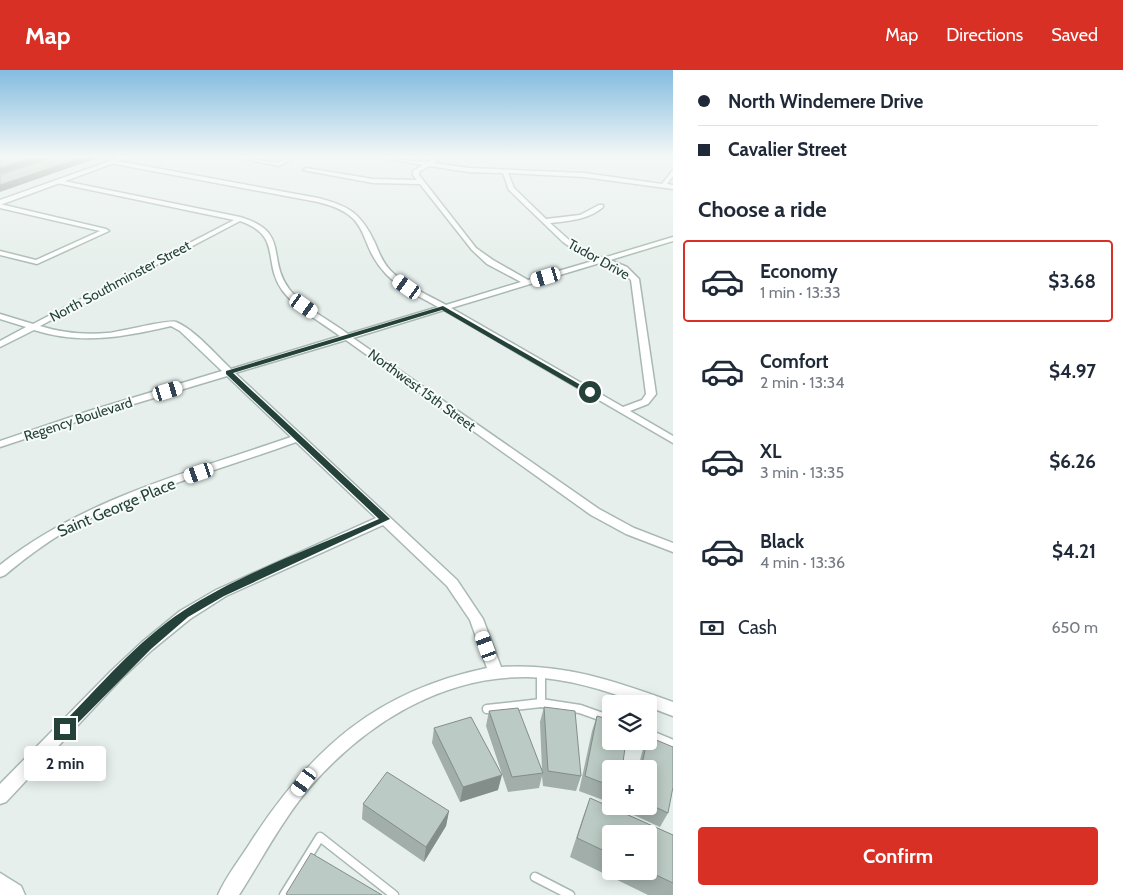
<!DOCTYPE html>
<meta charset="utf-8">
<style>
:root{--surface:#fff;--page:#f2f2f3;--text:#1f2937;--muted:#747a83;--line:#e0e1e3;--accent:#d93025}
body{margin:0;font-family:Cabin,sans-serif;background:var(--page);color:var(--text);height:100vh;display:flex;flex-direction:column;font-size:19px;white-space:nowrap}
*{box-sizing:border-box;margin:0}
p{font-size:16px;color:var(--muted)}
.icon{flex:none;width:28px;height:28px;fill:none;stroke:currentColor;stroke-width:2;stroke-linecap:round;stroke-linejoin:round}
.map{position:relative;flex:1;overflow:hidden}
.details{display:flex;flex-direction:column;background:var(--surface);width:450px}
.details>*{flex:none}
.guide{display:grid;align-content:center;height:110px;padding:0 25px;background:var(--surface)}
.controls{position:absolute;left:602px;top:625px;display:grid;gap:10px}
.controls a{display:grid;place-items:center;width:55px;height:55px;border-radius:5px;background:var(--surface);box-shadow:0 2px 12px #0003;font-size:25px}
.end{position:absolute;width:22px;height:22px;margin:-11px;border:6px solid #24423a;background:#fff;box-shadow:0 0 0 2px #fff}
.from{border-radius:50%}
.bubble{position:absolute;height:35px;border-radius:5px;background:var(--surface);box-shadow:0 2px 12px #0003;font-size:16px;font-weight:700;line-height:35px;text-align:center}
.car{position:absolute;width:15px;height:30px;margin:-15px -8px;border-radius:6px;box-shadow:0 0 4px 1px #0007;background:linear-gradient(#fff 24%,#345 0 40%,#fff 0 76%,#345 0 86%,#fff 0)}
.guide b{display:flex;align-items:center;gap:18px;height:48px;font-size:19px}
.guide b+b{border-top:1px solid var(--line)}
.guide i{width:12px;height:12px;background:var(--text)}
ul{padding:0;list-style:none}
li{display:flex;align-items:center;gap:15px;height:82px;margin:0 10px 8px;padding:0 15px;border:2px solid transparent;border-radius:5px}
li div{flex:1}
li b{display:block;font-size:19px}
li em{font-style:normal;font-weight:700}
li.selected{border-color:var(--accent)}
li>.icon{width:45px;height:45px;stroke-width:1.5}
h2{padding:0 25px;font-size:22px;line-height:60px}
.pay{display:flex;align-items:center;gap:12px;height:55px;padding:0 25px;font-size:19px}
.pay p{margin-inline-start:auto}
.primary-button{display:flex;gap:10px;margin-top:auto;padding:10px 25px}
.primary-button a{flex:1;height:58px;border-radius:5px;background:var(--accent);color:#fff;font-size:20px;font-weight:700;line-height:58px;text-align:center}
header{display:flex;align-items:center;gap:30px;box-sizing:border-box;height:70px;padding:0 25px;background:var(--accent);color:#fff}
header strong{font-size:24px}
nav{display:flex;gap:28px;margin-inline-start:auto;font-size:18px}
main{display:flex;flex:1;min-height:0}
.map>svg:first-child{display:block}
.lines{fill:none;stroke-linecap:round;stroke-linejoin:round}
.lane-casing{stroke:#a8b8b2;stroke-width:11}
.street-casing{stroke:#a8b8b2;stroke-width:3}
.secondary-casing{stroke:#a4bbb3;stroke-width:3}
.lane{stroke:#fff;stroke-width:8}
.street{fill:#fff;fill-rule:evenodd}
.secondary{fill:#fff;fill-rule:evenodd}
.wall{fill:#a1aea9;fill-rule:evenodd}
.shaded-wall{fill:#838d89}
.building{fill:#bbcac4;stroke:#838d89}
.route{fill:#24423a}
.labels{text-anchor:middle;stroke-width:4;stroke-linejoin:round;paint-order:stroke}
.far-street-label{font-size:14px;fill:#24423a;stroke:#f7fbf9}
.street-label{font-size:16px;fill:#24423a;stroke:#f7fbf9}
</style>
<header>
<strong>Map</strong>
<nav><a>Map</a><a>Directions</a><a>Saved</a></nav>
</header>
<main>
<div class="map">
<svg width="673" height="825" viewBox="0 0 673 825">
<rect width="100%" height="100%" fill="#e6efeb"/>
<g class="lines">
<defs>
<g id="lane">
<path d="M541 602V633L580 639 611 650"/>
<path d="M487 639 541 633"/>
<path d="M649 649 653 632"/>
<path d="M649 664 673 674"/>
<path d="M535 807 570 825"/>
<path d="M284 825 320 767 394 825"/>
</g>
<g id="street">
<path d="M230 86C245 85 268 94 278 92 285 91 289 86 297 86L279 96Z"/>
<path d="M371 86C389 85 407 92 425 92 431 92 436 86 443 86L433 93 469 98 584 103 662 114 673 100V106L667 114 673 115V119L584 107 508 103 514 118 546 149 580 145 599 135H603V137C588 150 568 151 550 153L577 177 603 188 673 167V171L610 190 627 197 639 209 656 324 648 334 630 341 673 366V373L444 240 353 268 599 439 634 458 673 473V482L626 464 591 445 346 270 235 303 457 510 483 549 501 597C564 593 615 611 673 632V646L649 637V634H642C605 620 567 608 527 607 441 606 365 654 310 717 282 750 262 789 239 825H218C226 806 241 788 252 770 312 678 377 621 487 598L470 550 447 516 383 455 226 526 190 549 152 580 121 609 6 732 0 734V714L111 601 142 572 180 541 216 520 376 448 296 372C219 400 138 421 66 461 44 474 24 489 5 505L0 507V495C85 428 190 402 291 367L227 306 97 345 0 377V371L89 341 222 301 180 261 171 256C124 267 81 275 34 260L0 277V271L26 257 0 249V244L33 254 234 150 57 113 59 110 240 147C291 162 266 188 289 219 304 238 329 250 348 264L438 237C421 227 399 218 386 204 355 171 375 146 318 132L110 93 112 90 318 128C349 136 361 143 375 173 379 183 383 193 390 200 404 215 428 225 446 235L521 212 487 194 472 180 420 114 373 113 303 100 306 98 373 109 417 110 413 105V101L423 95ZM429 96 469 102 503 103 509 120 563 172 573 179 596 190 528 210 493 190 476 178 419 105V102ZM240 151C283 166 262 191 282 220 296 239 321 252 340 266L231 299C215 284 195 260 176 252 169 249 120 262 108 263 85 265 62 263 40 256ZM603 192 621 201 631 210 646 324 642 330 623 337 451 238Z"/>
<path d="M667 86H673V88L668 87Z"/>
<path d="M0 134 106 159 109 161 37 194 0 185V181L36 190 100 161 0 138Z"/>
</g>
<g id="secondary">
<path d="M124 86H133L0 135V130Z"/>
<path d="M0 803 21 816 25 825H0Z"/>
</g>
</defs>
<!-- lane casing -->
<use href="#lane" class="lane-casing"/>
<!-- street casing -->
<use href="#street" class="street-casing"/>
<!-- secondary casing -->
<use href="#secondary" class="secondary-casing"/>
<!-- lane -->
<use href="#lane" class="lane"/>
<!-- street -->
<use href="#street" class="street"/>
<!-- secondary -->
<use href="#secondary" class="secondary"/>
</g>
<!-- wall -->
<g class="wall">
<path d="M544 637 581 706 576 721 543 716 542 706 539 718 508 722 486 656 489 641 542 699 540 652Z"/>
<path d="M597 646 611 699V733L579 721 592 661Z"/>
<path d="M434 658 498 720 460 732 432 673Z"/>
<path d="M646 671H649L668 743 660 757 627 742 629 736H649V699H638L642 682Z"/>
<path d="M590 728 673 765V825H648L570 787 583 747ZM611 764 649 801H611Z"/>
<path d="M363 734 449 741 446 756 424 792 362 749Z"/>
</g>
<!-- shaded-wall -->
<g class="shaded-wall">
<path d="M37 86H57L0 104V98Z"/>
<path d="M86 86H103L0 122V115Z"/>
<path d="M502 705 498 720 460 732 463 717Z"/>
<path d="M449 741 446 756 424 792 426 777Z"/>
</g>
<!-- building -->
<g class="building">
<path d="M0 86H37L0 98Z"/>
<path d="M56 86H86L0 115V105Z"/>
<path d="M544 637 575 641 581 706 548 701Z"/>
<path d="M518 638 543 703 512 707 489 641Z"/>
<path d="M597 646 611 650V671H626L622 699H611V716L585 706Z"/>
<path d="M471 647 502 705 463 717 434 658Z"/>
<path d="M649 667 673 677V717L668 743 649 734V699H641L647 671H649Z"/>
<path d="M387 702 449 741 426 777 363 734Z"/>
<path d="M590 728 673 765V813L648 801H649V764H611V784L577 768Z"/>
<path d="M311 783 382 825H288L286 824Z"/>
</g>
<!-- sky -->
<linearGradient id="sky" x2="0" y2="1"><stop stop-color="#84bce0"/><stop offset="0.43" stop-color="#f4f8f6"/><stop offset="1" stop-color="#f4f8f6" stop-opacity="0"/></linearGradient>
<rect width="673" height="201" fill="url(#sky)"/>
<!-- route -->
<path class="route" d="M443 236 593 322 587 324 442 240 233 303 390 449 224 526 188 547 151 579 69 662H61V655C99 617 137 571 183 541 241 503 315 477 379 449L226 304V301Z"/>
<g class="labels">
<!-- far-street labels -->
<g class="far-street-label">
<text transform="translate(599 189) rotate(29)" y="5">Tudor Drive</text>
<text transform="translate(120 211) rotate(-28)" y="5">North Southminster Street</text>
<text transform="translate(422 320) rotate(36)" y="5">Northwest 15th Street</text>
<text transform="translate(78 349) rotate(-18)" y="5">Regency Boulevard</text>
</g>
<!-- street labels -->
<g class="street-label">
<text transform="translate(116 437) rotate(-23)" y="6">Saint George Place</text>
</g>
</g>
</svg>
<div class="controls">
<a><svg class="icon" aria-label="layers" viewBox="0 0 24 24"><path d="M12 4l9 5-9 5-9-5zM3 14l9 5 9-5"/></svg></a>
<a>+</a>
<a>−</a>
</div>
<i class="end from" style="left:590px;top:322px"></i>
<i class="end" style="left:65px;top:659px"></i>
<div class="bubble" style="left:24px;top:676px;width:82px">2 min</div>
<i class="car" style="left:546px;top:207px;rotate:253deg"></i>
<i class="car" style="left:407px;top:217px;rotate:305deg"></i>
<i class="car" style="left:304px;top:236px;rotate:125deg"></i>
<i class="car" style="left:168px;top:321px;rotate:73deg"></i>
<i class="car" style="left:199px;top:403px;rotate:251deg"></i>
<i class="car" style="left:486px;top:576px;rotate:340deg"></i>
<i class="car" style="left:304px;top:712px;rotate:216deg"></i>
</div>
<section class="details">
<div class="guide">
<b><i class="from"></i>North Windemere Drive</b>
<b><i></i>Cavalier Street</b>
</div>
<h2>Choose a ride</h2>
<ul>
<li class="selected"><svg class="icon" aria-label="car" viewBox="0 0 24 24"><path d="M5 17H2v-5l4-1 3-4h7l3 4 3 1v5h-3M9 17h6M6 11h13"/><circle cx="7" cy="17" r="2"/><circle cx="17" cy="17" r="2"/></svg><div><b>Economy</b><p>1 min · 13:33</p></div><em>$3.68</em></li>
<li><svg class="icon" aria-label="car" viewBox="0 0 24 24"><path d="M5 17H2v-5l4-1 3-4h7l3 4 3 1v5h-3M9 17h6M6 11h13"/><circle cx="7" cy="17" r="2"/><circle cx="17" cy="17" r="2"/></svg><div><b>Comfort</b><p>2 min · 13:34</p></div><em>$4.97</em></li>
<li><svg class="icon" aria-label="car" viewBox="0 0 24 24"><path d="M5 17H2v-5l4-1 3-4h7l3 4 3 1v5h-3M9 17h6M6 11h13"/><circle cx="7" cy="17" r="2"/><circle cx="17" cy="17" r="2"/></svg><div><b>XL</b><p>3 min · 13:35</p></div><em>$6.26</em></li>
<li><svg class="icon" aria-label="car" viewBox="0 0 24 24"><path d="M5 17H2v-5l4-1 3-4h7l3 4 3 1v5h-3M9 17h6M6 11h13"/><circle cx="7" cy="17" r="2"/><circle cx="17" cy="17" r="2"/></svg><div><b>Black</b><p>4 min · 13:36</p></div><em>$4.21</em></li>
</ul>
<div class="pay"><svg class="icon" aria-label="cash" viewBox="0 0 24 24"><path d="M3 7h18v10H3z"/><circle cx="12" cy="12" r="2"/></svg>Cash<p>650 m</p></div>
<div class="primary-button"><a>Confirm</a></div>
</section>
</main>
